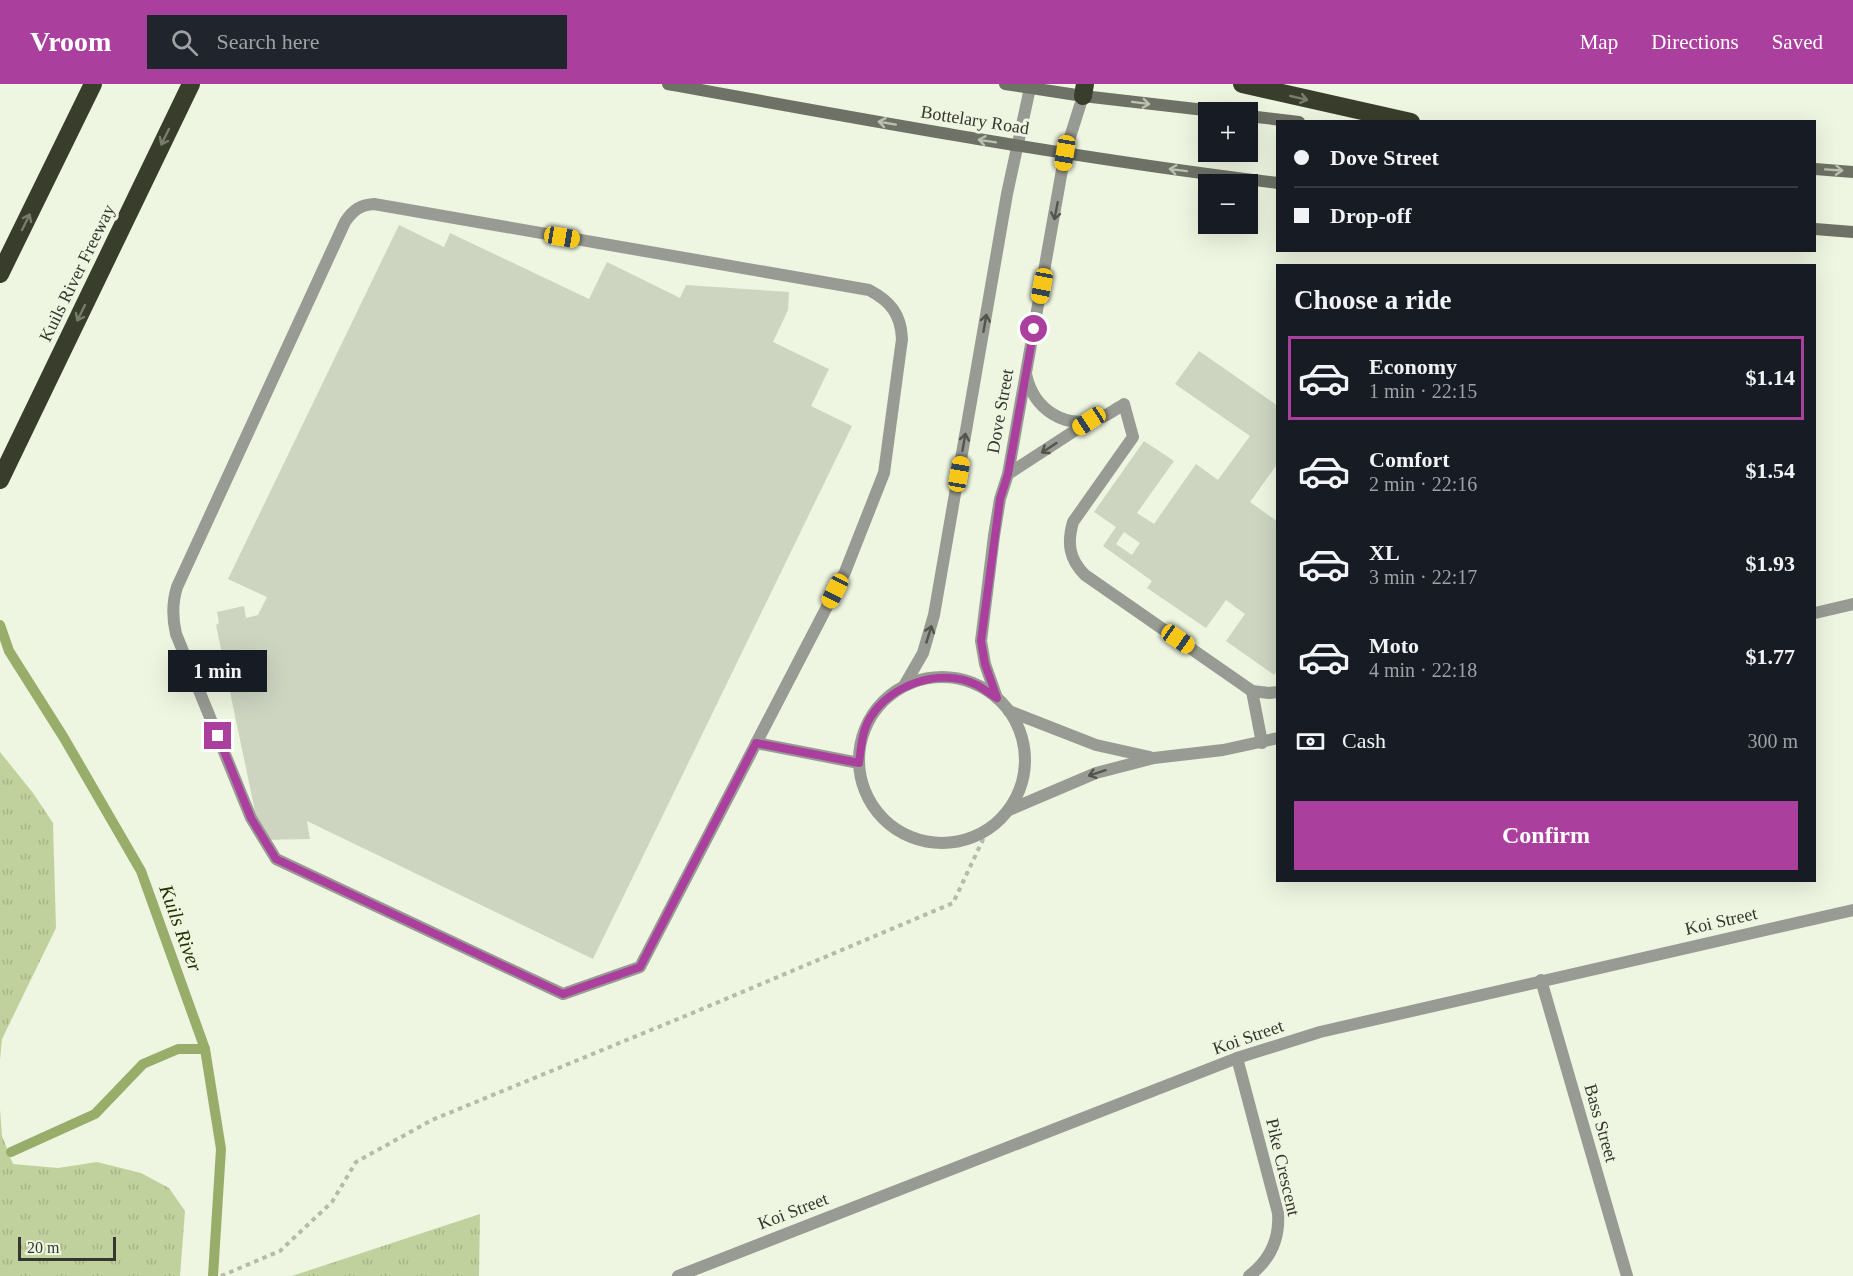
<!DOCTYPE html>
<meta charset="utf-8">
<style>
:root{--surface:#171b24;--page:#20242c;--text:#f1f3f6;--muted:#9ea1a6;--line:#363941;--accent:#ab3f9e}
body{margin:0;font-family:"Times New Roman",serif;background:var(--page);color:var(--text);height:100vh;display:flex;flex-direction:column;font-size:22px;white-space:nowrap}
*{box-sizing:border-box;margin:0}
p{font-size:20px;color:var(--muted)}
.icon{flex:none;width:33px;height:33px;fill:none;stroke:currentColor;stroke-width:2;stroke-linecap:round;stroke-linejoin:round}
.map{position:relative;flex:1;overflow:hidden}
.panel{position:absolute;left:1276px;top:180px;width:540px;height:618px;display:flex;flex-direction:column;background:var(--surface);border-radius:0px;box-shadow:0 6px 24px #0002}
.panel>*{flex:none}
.top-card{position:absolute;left:1276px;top:36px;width:540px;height:132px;border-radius:0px;box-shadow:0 6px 24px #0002;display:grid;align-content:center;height:132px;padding:0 18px;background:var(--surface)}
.tools{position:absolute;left:1198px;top:18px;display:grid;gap:12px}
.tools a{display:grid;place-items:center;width:60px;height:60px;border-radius:0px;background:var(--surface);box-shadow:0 6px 24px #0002;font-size:30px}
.scale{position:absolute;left:18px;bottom:15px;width:98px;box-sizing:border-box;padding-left:6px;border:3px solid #35372f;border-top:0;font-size:16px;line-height:21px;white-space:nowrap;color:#35372f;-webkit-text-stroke:4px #eef5e0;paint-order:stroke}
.end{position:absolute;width:27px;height:27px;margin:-14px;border:8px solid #ab3f9e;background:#fff;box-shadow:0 0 0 3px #fff}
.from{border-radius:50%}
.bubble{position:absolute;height:42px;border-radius:0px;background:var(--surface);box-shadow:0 6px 24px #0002;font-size:20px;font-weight:600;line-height:42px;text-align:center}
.car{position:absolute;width:18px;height:36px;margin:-18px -9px;border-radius:8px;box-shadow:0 0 4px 2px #0007;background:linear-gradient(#f5c518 24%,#345 0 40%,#f5c518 0 76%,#345 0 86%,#f5c518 0)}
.top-card b{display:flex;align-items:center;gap:21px;height:57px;font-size:22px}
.top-card b+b{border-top:2px solid var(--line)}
.top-card i{width:15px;height:15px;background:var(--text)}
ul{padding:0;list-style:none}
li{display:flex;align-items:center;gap:18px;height:84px;margin:0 12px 9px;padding:0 6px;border:3px solid transparent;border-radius:0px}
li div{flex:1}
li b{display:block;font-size:22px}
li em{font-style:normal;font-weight:600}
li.current{border-color:var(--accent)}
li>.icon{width:54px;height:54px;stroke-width:1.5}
h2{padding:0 18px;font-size:27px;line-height:72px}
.pay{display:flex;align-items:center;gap:15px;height:66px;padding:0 18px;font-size:22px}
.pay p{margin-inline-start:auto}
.primary-button{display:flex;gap:12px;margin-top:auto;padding:12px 18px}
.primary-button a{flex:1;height:69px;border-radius:0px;background:var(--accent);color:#fff;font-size:24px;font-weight:600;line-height:69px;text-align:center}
header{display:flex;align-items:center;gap:36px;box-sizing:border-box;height:84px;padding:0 30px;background:var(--accent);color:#fff}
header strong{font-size:28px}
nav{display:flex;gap:33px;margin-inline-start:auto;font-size:21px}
.search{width:420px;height:54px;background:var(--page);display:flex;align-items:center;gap:15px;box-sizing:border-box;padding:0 21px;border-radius:0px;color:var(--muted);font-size:22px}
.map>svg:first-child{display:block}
.grass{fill:url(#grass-tufts)}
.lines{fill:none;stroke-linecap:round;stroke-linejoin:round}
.stream{stroke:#99ad6b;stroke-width:10}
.building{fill:#cdd4c0;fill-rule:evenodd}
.path{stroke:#b5baa9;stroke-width:4;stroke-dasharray:4.5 4.5;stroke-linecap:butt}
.service{stroke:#989b93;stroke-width:12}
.minor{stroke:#989b93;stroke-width:12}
.secondary{stroke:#6e7266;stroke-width:12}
.motorway{stroke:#383d2c;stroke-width:18}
.oneway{stroke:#787d6b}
.oneway2{stroke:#bbc1af}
.oneway3{stroke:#53554d}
.route{stroke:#ab3f9e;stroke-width:8}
.labels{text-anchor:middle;stroke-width:6;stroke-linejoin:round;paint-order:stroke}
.street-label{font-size:18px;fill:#35372f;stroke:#eef5e0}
.water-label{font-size:20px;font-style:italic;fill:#253100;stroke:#eef5e0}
</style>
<header>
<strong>Vroom</strong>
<div class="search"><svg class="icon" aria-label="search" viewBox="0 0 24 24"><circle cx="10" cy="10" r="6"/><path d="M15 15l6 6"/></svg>Search here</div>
<nav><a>Map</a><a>Directions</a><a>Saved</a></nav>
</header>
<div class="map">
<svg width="1853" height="1192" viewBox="0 0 1853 1192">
<defs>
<pattern id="grass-tufts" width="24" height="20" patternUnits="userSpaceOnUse" patternTransform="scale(1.5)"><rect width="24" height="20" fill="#c1d19e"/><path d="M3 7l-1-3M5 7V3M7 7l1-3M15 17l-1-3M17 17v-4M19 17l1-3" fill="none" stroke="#a6b488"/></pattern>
</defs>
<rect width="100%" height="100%" fill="#eef5e0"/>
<!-- grass -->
<g class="grass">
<path d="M0 668 33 709 53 739 56 844 2 955 0 976Z"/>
<path d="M0 1025 2 1052 13 1080 58 1084 97 1078 141 1089 169 1104 185 1127 180 1192H0Z"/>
<path d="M480 1130 479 1192H292Z"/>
</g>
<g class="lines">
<!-- stream -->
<g class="stream">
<path d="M0 541 9 567 64 654 141 787 205 965 221 1065 213 1192"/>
<path d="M11 1068 95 1030 143 980 178 965H205"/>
</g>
</g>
<!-- building -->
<g class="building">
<path d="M399 141 444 163 450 149 589 215 607 178 680 214 686 201 789 208 788 226 773 258 829 285 811 322 852 342 593 875 307 737 310 755 261 756 216 541 219 539 217 528 244 522 246 534 258 531 267 513 228 495Z"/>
<path d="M1199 267 1278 322V379L1250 418 1278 438V586L1274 591 1226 557 1245 530 1226 516 1206 544 1147 504 1152 497 1103 462 1116 443 1094 428 1144 357 1174 377 1137 429 1154 440 1196 380 1218 396 1250 352 1175 300ZM1124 448 1140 459 1132 471 1116 460Z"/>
</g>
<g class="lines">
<!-- path -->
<path class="path" d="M221 1192 280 1167 332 1118 356 1078 432 1036 690 930 953 819 987 747"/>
<!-- service -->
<g class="service">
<path d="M374 120 869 206C890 217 901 230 902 255L884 389 845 488 640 883 563 910 276 775 251 734 176 550C172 533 172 519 177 503L345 138C353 126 360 121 374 120Z"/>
<path d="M1026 290C1033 324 1064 347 1100 334 1108 331 1116 325 1124 320L1133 353 1073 438C1067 459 1069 475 1085 491L1252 607 1269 609 1278 608"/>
<path d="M1008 390 1088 338"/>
<path d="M1252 607 1262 659"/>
<path d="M756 659 859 679"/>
</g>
<!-- minor -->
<g class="minor">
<path d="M1815 529 1853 520"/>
<circle cx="942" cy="676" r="83"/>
<path d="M904 602 923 569 934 531 1007 110 1030 4"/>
<path d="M997 614 985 580 981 557 994 452 1000 415 1008 390 1065 69 1083 12"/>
<path d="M1009 627 1096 661 1150 673"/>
<path d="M1009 726 1096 689 1154 674 1223 666 1278 654"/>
<path d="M1541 896 1627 1192"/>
<path d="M1237 974 1278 1129C1280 1156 1270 1176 1249 1192"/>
<path d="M678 1192 1237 974 1320 948 1853 826"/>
</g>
<!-- secondary -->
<g class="secondary">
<path d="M668 0C871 37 1073 74 1278 99"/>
<path d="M1005 0 1083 12 1222 28"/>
<path d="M1248 32 1299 38"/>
<path d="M1815 85 1853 88"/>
<path d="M1815 145 1853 148"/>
</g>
<!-- motorway -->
<g class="motorway">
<path d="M1242 0 1411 38"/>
<path d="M1083 12 1085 0"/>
<path d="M0 190 93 0"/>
<path d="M0 396 191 0"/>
</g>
</g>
<!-- one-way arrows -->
<defs><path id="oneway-shaft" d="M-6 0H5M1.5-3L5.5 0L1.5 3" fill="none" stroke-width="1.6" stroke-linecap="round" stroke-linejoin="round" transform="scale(1.5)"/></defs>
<g class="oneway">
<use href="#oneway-shaft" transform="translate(1299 14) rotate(13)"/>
<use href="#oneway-shaft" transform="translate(165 53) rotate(116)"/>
<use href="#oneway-shaft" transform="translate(26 138) rotate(-64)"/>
<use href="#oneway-shaft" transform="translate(81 229) rotate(116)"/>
</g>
<g class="oneway2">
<use href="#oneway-shaft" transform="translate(1141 19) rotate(7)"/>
<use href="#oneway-shaft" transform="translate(887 39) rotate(-170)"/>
<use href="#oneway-shaft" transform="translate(987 57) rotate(-171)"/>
<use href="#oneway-shaft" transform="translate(1178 86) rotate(-173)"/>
<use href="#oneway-shaft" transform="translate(1834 86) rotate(4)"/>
</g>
<g class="oneway3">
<use href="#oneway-shaft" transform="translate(1056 127) rotate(101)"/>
<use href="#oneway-shaft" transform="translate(985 239) rotate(-80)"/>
<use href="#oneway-shaft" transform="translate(964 358) rotate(-80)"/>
<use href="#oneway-shaft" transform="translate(1049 364) rotate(147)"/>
<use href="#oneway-shaft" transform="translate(929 550) rotate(-73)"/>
<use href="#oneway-shaft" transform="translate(1097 689) rotate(162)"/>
</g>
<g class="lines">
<!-- route -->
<path class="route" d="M218 652 251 734 276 775 563 910 640 883 756 659 859 679C861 664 862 647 870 634 891 600 941 583 977 601 984 605 990 610 997 614L985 580 981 557 1000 415 1008 390 1034 245"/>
</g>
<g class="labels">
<!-- street labels -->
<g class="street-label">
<text transform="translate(975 36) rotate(9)" y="6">Bottelary Road</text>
<text transform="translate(77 189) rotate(-64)" y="6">Kuils River Freeway</text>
<text transform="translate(1000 327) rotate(-80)" y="6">Dove Street</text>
<text transform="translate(1721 837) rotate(-13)" y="6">Koi Street</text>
<text transform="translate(1248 953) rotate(-19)" y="6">Koi Street</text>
<text transform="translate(1601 1039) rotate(74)" y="6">Bass Street</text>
<text transform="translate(1283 1083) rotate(77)" y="6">Pike Crescent</text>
<text transform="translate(793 1127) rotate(-21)" y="6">Koi Street</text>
</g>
<!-- water labels -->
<g class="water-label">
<text transform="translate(181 844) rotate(70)" y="7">Kuils River</text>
</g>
</g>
</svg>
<div class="tools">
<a>+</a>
<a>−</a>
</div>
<div class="scale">20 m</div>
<i class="end from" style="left:1034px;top:245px"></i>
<i class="end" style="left:218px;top:652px"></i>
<div class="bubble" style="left:168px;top:566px;width:99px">1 min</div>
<i class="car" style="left:1065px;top:69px;rotate:189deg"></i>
<i class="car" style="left:562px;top:153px;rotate:100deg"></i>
<i class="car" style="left:1042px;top:202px;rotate:191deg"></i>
<i class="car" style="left:1089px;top:337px;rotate:237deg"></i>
<i class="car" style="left:959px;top:390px;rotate:10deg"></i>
<i class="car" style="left:835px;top:507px;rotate:207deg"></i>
<i class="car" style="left:1178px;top:555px;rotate:125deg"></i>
<div class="top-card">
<b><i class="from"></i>Dove Street</b>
<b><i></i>Drop-off</b>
</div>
<section class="panel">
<h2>Choose a ride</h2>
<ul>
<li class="current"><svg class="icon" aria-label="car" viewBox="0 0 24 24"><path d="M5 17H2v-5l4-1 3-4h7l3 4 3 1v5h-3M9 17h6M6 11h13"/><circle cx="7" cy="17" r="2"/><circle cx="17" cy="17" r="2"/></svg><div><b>Economy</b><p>1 min · 22:15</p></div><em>$1.14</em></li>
<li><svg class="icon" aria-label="car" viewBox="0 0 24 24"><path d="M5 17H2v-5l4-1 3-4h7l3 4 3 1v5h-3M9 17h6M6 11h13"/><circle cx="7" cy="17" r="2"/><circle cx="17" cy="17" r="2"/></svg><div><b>Comfort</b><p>2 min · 22:16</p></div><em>$1.54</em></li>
<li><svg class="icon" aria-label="car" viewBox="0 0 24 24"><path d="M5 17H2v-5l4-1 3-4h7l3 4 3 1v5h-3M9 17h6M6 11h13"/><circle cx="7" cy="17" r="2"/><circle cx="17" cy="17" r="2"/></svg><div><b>XL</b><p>3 min · 22:17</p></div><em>$1.93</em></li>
<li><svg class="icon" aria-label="car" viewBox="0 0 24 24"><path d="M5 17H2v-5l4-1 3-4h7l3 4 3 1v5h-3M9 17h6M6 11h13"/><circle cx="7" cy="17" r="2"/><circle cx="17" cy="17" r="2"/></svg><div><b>Moto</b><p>4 min · 22:18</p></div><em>$1.77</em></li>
</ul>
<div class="pay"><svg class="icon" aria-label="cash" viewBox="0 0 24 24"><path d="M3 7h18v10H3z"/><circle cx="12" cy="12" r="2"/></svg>Cash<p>300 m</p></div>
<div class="primary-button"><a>Confirm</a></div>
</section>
</div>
